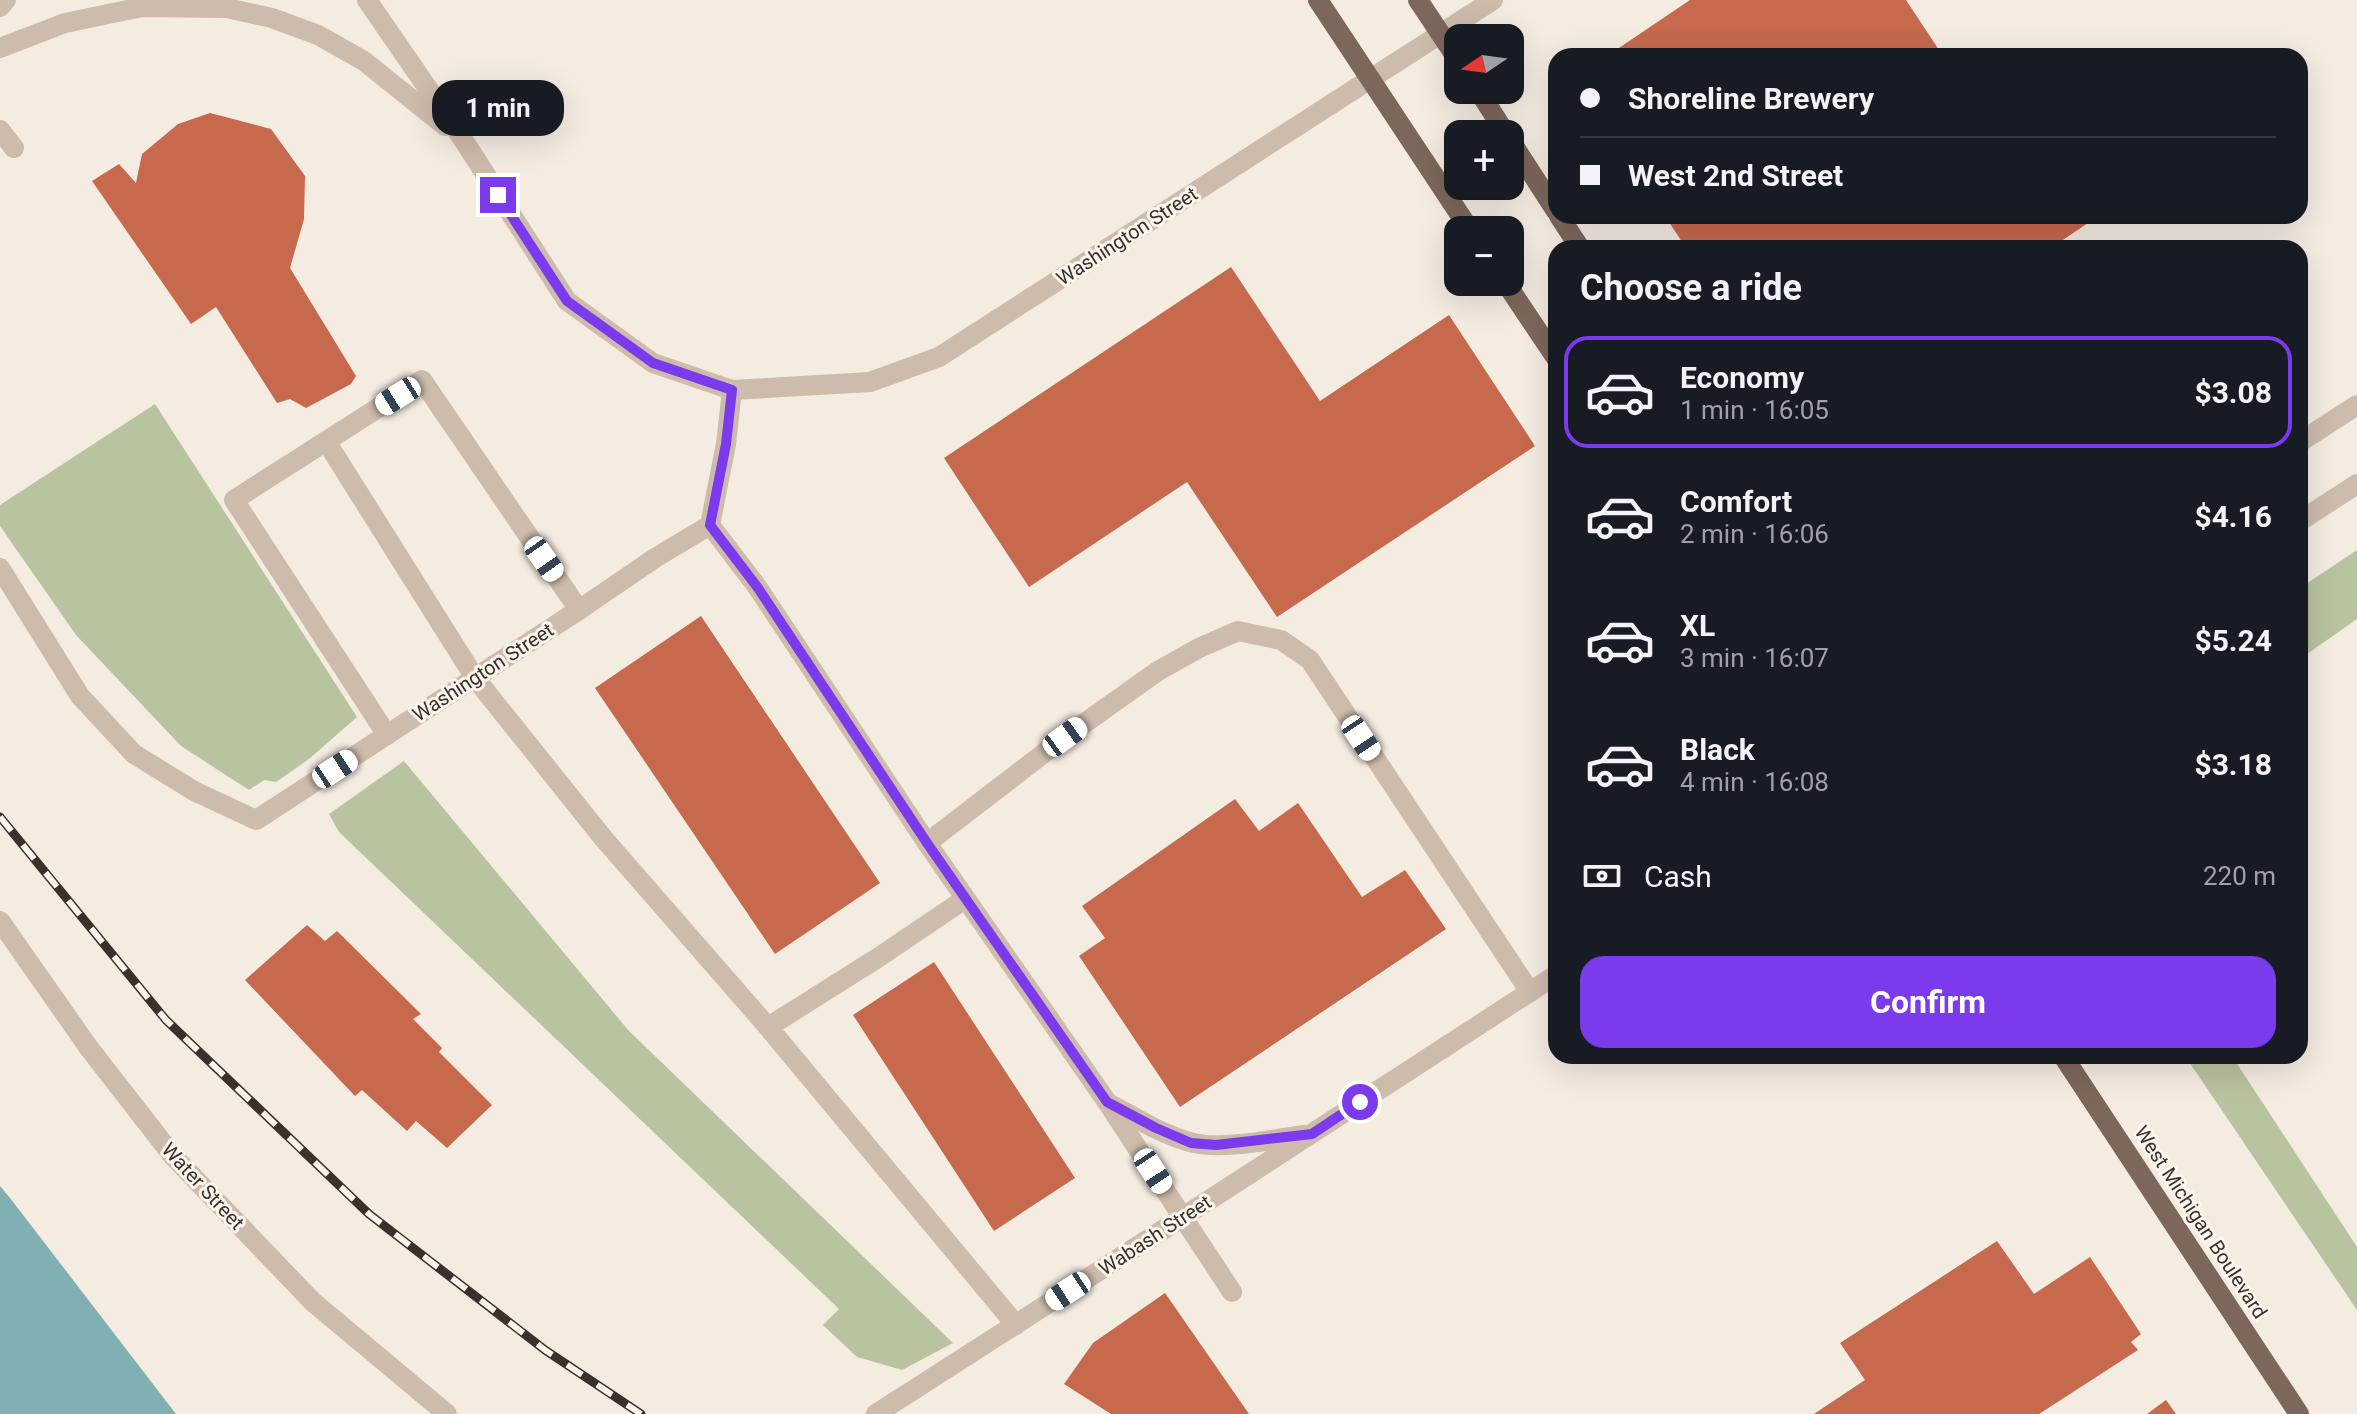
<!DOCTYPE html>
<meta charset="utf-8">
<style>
:root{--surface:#171b24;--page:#20242c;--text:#f1f3f6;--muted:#9ea1a6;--line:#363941;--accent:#7c3aed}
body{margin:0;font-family:Roboto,sans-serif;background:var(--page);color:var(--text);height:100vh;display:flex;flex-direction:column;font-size:30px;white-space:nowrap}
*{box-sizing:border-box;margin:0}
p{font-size:26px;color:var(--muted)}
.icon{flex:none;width:44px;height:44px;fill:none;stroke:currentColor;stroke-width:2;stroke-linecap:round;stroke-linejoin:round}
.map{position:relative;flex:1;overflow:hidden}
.drawer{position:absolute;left:1548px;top:240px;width:760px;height:824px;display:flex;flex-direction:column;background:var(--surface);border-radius:24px;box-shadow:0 8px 32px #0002}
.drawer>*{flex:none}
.hud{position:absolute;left:1548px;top:48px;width:760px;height:176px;border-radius:24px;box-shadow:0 8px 32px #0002;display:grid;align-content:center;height:176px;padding:0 32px;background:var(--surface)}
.needle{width:52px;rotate:257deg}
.buttons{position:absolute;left:1444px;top:24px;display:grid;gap:16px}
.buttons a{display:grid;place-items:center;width:80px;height:80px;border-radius:16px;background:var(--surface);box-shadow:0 8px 32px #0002;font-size:40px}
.end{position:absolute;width:36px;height:36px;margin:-18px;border:10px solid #7c3aed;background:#fff;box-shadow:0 0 0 4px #fff}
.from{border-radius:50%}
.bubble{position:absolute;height:56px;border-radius:24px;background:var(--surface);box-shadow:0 8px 32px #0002;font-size:26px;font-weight:700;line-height:56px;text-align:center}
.car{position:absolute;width:24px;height:48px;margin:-24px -12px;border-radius:10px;box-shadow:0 0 6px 2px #0007;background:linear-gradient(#fff 24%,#345 0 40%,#fff 0 76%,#345 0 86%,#fff 0)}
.hud b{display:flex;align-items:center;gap:28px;height:76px;font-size:30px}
.hud b+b{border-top:2px solid var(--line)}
.hud i{width:20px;height:20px;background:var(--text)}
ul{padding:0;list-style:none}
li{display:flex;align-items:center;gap:24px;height:112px;margin:0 16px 12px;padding:0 16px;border:4px solid transparent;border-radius:24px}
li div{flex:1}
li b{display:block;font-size:30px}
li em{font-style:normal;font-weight:700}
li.active{border-color:var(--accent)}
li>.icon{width:72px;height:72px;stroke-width:1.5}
h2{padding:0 32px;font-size:36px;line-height:96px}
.pay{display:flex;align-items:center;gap:20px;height:88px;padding:0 32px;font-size:30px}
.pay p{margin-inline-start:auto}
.primary-button{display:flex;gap:16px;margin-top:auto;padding:16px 32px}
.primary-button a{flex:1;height:92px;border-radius:24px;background:var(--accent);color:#fff;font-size:32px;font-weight:700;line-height:92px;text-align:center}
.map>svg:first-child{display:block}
.green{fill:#b8c3a0}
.water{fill:#80b0b1}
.building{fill:#c6694d}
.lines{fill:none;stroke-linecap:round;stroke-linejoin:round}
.minor{stroke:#cdbbac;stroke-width:20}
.major{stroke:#7d675c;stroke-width:20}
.rail-casing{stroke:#3b302b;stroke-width:9}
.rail{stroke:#fbf5ee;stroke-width:6;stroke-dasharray:18;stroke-linecap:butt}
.route{stroke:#7c3aed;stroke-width:10}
.labels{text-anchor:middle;stroke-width:6;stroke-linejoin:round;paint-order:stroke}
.street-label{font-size:20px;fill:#3b302b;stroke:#fbf5ee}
</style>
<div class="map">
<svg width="2357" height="1414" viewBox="0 0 2357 1414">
<rect width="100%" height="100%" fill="#f4ebe1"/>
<!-- green -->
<g class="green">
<path d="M155 404 357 717 309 759 276 782 264 780 249 790 181 746 76 635 0 526V505Z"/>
<path d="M2357 550V619L2300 659V588Z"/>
<path d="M404 761 629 1031 953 1343 902 1370 857 1357 823 1325 839 1309 339 832 329 814Z"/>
<path d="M2185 1056H2232L2357 1247V1310Z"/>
</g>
<!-- water -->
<path class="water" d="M0 1186 10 1198 176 1414H0Z"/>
<!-- building -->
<g class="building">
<path d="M1690 0H1906L1943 56H1607Z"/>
<path d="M210 113 271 129 305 176 304 219 290 268 356 376 351 384 306 408 290 399 277 403 216 307 191 324 92 181 119 164 136 183 142 154 178 124Z"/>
<path d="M1665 216H2087L2091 221 2051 248H1686Z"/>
<path d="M1231 267 1320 401 1449 315 1535 446 1277 617 1187 482 1029 587 944 458Z"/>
<path d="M701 616 880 883 775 954 595 688Z"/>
<path d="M1235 799 1259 831 1298 803 1362 897 1405 870 1446 929 1180 1107 1079 956 1105 938 1082 906Z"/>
<path d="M307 925 325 941 337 931 421 1014 413 1019 442 1048 439 1052 492 1105 447 1148 416 1121 407 1131 362 1090 355 1096 245 980Z"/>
<path d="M934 962 1075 1178 994 1231 853 1015Z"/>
<path d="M1997 1241 2034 1294 2090 1257 2141 1334 2131 1342 2138 1350 2039 1414H1814L1865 1380 1840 1343Z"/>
<path d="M1165 1293 1249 1414H1111L1064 1384 1093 1343Z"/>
<path d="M2166 1400 2176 1414H2147Z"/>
</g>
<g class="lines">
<!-- minor -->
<g class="minor">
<path d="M367 0 464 141 567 301 653 363 732 390 870 382 939 357 1493 0"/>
<path d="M0 7 6 0"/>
<path d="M0 48 65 23 142 7 227 8 272 18 318 35 364 61 445 126"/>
<path d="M0 130 14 148"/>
<path d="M732 390 726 444 710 525 758 588 927 843 1107 1102 1232 1292"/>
<path d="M326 441 475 678 604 839 768 1027 876 959 965 899"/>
<path d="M2300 442 2357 405"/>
<path d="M2300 521 2357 484"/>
<path d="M0 568 80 696 134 754 194 791 256 820 579 610 655 558 710 525"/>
<path d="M387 735 234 500 422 380 579 610"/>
<path d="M927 843 1065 737 1158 671 1199 648 1238 631 1281 640 1310 660 1530 992"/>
<path d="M0 921 89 1048 173 1156 313 1302 447 1414"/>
<path d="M768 1027 1016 1325"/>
<path d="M1110 1104C1135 1117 1162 1135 1190 1142 1219 1151 1273 1139 1304 1135"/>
<path d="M876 1414 1183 1217 1556 975"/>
</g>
<!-- major -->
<g class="major">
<path d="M1318 0 1470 230"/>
<path d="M1418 0 1458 60"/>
<path d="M1478 90 1506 134"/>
<path d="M1510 140 1556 211"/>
<path d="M1559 216 1580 248"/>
<path d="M1505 282 1556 358"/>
<path d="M2063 1056 2299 1414"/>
</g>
<defs>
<path id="rail" d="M0 817 166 1020 369 1214 545 1350 641 1414"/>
</defs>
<!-- rail casing -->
<use href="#rail" class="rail-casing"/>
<!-- rail -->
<use href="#rail" class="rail"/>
</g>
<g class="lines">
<!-- route -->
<path class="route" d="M498 195 567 301 653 363 732 390 726 444 710 525 758 588 927 843 1107 1102 1156 1128 1191 1143 1216 1145 1312 1134 1360 1102"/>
</g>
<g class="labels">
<!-- street labels -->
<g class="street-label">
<text transform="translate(1127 236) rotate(-33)" y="7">Washington Street</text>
<text transform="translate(483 672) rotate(-33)" y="7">Washington Street</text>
<text transform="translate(203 1186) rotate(47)" y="7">Water Street</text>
<text transform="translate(2201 1222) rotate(57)" y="7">West Michigan Boulevard</text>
<text transform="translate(1155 1235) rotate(-33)" y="7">Wabash Street</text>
</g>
</g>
</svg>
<div class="buttons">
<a><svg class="needle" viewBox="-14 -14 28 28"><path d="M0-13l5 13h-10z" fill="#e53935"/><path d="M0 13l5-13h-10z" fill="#9ea1a6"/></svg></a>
<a>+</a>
<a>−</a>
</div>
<i class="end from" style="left:1360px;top:1102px"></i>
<i class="end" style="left:498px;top:195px"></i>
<div class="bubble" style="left:432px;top:80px;width:132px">1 min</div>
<i class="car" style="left:398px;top:396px;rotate:238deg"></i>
<i class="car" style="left:544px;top:559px;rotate:145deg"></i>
<i class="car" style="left:1065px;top:737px;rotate:54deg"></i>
<i class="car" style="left:1361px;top:738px;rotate:146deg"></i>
<i class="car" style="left:335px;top:769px;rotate:57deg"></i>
<i class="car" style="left:1153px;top:1171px;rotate:147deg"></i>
<i class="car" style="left:1068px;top:1291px;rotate:237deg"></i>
<div class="hud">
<b><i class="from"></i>Shoreline Brewery</b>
<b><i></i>West 2nd Street</b>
</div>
<section class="drawer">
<h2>Choose a ride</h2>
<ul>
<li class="active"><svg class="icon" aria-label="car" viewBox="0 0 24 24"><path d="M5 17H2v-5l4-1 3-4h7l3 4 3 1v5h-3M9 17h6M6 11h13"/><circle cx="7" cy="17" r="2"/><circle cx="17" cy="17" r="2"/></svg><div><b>Economy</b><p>1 min · 16:05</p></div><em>$3.08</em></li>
<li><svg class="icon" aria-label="car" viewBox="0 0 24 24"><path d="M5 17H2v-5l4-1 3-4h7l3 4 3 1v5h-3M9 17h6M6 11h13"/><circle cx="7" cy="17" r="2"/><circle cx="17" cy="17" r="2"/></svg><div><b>Comfort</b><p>2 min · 16:06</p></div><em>$4.16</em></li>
<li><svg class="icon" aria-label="car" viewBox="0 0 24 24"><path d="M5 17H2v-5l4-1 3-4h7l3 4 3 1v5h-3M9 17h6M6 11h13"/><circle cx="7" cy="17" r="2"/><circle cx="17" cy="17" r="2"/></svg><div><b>XL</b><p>3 min · 16:07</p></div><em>$5.24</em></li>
<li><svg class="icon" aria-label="car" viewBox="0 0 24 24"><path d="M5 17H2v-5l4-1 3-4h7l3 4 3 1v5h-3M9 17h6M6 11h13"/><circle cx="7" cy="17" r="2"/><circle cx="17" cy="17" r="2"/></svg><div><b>Black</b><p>4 min · 16:08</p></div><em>$3.18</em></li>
</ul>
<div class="pay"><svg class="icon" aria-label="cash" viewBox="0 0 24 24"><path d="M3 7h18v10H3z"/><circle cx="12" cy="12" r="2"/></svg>Cash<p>220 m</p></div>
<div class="primary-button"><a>Confirm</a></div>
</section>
</div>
